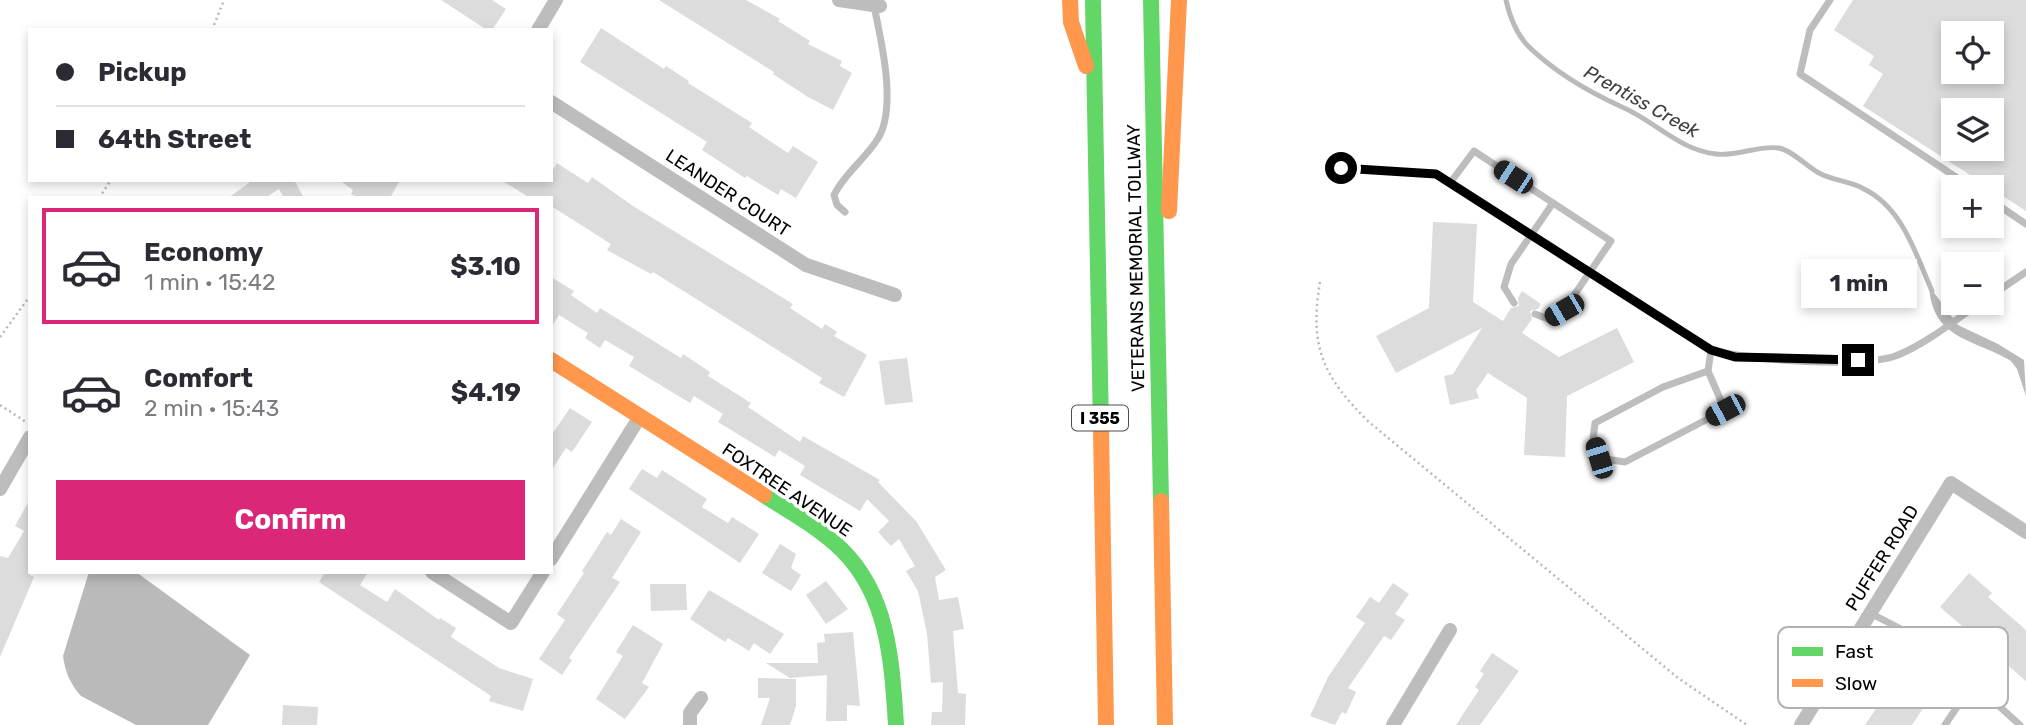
<!DOCTYPE html>
<meta charset="utf-8">
<style>
:root{--surface:#fff;--page:#f7f7f7;--text:#2b2b33;--muted:#7c7c81;--line:#e1e1e2;--accent:#db2777}
body{margin:0;font-family:Rubik,sans-serif;background:var(--page);color:var(--text);height:100vh;display:flex;flex-direction:column;font-size:26px;white-space:nowrap}
*{box-sizing:border-box;margin:0}
p{font-size:23px;color:var(--muted)}
.icon{flex:none;width:38px;height:38px;fill:none;stroke:currentColor;stroke-width:2;stroke-linecap:round;stroke-linejoin:round}
.map{position:relative;flex:1;overflow:hidden}
.drawer{position:absolute;left:28px;top:196px;width:525px;height:378px;display:flex;flex-direction:column;background:var(--surface);border-radius:0px;box-shadow:0 4px 10px #0003}
.drawer>*{flex:none}
.hud{position:absolute;left:28px;top:28px;width:525px;height:154px;border-radius:0px;box-shadow:0 4px 10px #0003;display:grid;align-content:center;height:154px;padding:0 28px;background:var(--surface)}
.tools{position:absolute;left:1941px;top:21px;display:grid;gap:14px}
.tools a{display:grid;place-items:center;width:63px;height:63px;border-radius:0px;background:var(--surface);box-shadow:0 4px 10px #0003;font-size:35px}
.end{position:absolute;width:32px;height:32px;margin:-16px;border:9px solid #000;background:#fff;box-shadow:0 0 0 4px #fff}
.from{border-radius:50%}
.bubble{position:absolute;height:49px;border-radius:0px;background:var(--surface);box-shadow:0 4px 10px #0003;font-size:23px;font-weight:700;line-height:49px;text-align:center}
.car{position:absolute;width:21px;height:42px;margin:-21px -10px;border-radius:9px;box-shadow:0 0 5px 2px #0007;background:linear-gradient(#222 24%,#8ab4d8 0 40%,#222 0 76%,#8ab4d8 0 86%,#222 0)}
.hud b{display:flex;align-items:center;gap:24px;height:66px;font-size:26px}
.hud b+b{border-top:2px solid var(--line)}
.hud i{width:18px;height:18px;background:var(--text)}
ul{padding:12px 0 0;list-style:none}
li{display:flex;align-items:center;gap:21px;height:116px;margin:0 14px 10px;padding:0 14px;border:4px solid transparent;border-radius:0px}
li div{flex:1}
li b{display:block;font-size:26px}
li em{font-style:normal;font-weight:700}
li.on{border-color:var(--accent)}
li>.icon{width:63px;height:63px;stroke-width:1.5}
.button{display:flex;gap:14px;margin-top:auto;padding:14px 28px}
.button a{flex:1;height:80px;border-radius:0px;background:var(--accent);color:#fff;font-size:28px;font-weight:700;line-height:80px;text-align:center}
.map>svg:first-child{display:block}
.water{fill:#bababa}
.lines{fill:none;stroke-linecap:round;stroke-linejoin:round}
.stream{stroke:#bababa;stroke-width:5}
.building{fill:#dcdcdc;fill-rule:evenodd}
.path{stroke:#b8b8b8;stroke-width:2.5;stroke-dasharray:2 3.5;stroke-linecap:butt}
.lane{stroke:#bdbdbd;stroke-width:7}
.street{stroke:#bdbdbd;stroke-width:14}
.fast{stroke:#63d668;stroke-width:16}
.slow{stroke:#ff974d;stroke-width:16}
.route{stroke:#000;stroke-width:9}
.labels{text-anchor:middle;stroke-width:7;stroke-linejoin:round;paint-order:stroke}
.shield{fill:#fff;stroke:#4c4c4c;stroke-width:2}
.shield-label{font-size:16px;font-weight:bold;fill:#000}
.street-label{font-size:18px;fill:#000;stroke:#fff}
.water-label{font-size:19px;font-style:italic;fill:#3e3e3e;stroke:#fff}
.key{fill:#fff;stroke:#b2b2b2;stroke-width:2}
.key-label{font-size:19px;fill:#000}
</style>
<div class="map">
<svg width="2026" height="725" viewBox="0 0 2026 725">
<rect width="100%" height="100%" fill="#fff"/>
<!-- water -->
<g class="water">
<path d="M1929 286 1958 325 1998 344 2024 360 2026 396 2017 369 2011 361C1975 339 1932 340 1929 286Z"/>
<path d="M89 572H136L250 655 208 725H136L81 696C70 684 65 671 63 656Z"/>
</g>
<g class="lines">
<!-- stream -->
<path class="stream" d="M1506 0C1510 18 1516 34 1529 47 1556 73 1589 92 1622 107 1655 121 1679 150 1716 154 1736 157 1758 145 1779 148 1793 151 1806 166 1819 173 1833 181 1851 181 1864 189 1903 208 1916 255 1932 291"/>
</g>
<!-- building -->
<g class="building">
<path d="M441 0H492L506 9 492 30H487Z"/>
<path d="M659 0H746L780 19 778 21 810 41 808 44 842 61 840 66 852 73 833 110 808 97 773 74 774 72Z"/>
<path d="M1853 0H2026V211L1863 106 1883 74 1869 65 1874 56 1834 30ZM1953 33H1992V72H1953ZM1953 110H1992V149H1953Z"/>
<path d="M601 28 664 69 666 66 689 81 688 83 752 123 749 127 788 153 793 146 818 162 796 198 781 189 778 195 747 176 745 178 702 150 707 142 580 62Z"/>
<path d="M557 163 588 183 592 177 633 206 793 304 790 308 822 329 825 324 837 332 834 336 867 355 844 397 819 383 822 378 653 272 651 274 607 250 611 244 551 206V198H530L501 180H551V173Z"/>
<path d="M253 180H294L304 198H284L279 189 265 198H228Z"/>
<path d="M339 180H400L390 198H359L351 194 353 190Z"/>
<path d="M1433 222 1477 224 1473 302 1503 321 1511 308 1519 306 1518 298 1522 291 1541 304 1538 309 1530 311 1532 319 1522 333 1559 357 1617 328 1634 362 1567 396 1565 457 1524 455 1527 398 1488 373 1476 390 1479 398 1450 405 1444 376 1453 374 1482 328 1396 373 1376 336 1429 308Z"/>
<path d="M551 277 574 291 571 295 597 313 600 308 681 358 683 354 710 372 708 376 751 403 748 407 800 442 803 436 880 480 878 482 916 521 946 570 935 577 939 600 958 597 964 629 953 631 958 693 966 694 965 725H931L932 712H942L943 682 931 683 927 634 918 591 906 571 915 566 899 539 891 546 878 532 889 521 867 499 860 511 800 475 805 466 779 450 775 457 718 422 723 414 694 396 690 403 629 366 634 357 605 340 600 348 585 338 588 333 559 315 551 328Z"/>
<path d="M907 358 913 402 885 405 879 361Z"/>
<path d="M570 408 592 422 572 452 566 448 551 471V436Z"/>
<path d="M642 469 657 478 662 470 707 499 702 507 728 523 732 517 759 534 740 563 629 489Z"/>
<path d="M30 499V575L34 577 0 657V556L8 558 24 531 15 526Z"/>
<path d="M621 519 641 532 612 578 620 582 569 658 572 660 562 675 539 659 565 620 557 614 584 573 582 571 607 532 611 535Z"/>
<path d="M780 544 796 554 791 568 801 575 791 591 762 573Z"/>
<path d="M325 572H368L360 585 387 602 395 589 439 620 440 618 456 628 451 637 499 668 533 679 523 711 489 701 491 696 319 582Z"/>
<path d="M1969 573 1992 593 1988 597 2026 630V681L1940 607Z"/>
<path d="M826 581 848 609 826 624 806 595Z"/>
<path d="M1393 583 1409 594 1395 614 1405 620 1391 640 1384 636 1348 688 1356 692 1346 714 1342 712 1335 725 1310 716 1328 677 1365 623 1356 617 1370 597 1379 603Z"/>
<path d="M650 584H686L687 610 651 611Z"/>
<path d="M709 590 784 634 770 654 754 643 749 651 728 638 725 642 690 619Z"/>
<path d="M633 625 663 644 642 683 649 687 625 719 596 699 623 656 616 652Z"/>
<path d="M853 632 860 706 847 705V721H826L827 675 790 678 766 663H818L817 643 825 642 824 634Z"/>
<path d="M1492 653 1519 671 1480 725H1456L1479 690 1475 687 1484 674 1480 671Z"/>
<path d="M1903 668 1935 690 1912 725H1865Z"/>
<path d="M758 678 796 679V706L790 725H761L770 698H758Z"/>
<path d="M283 705 318 707 317 725H282Z"/>
</g>
<g class="lines">
<!-- path -->
<g class="path">
<path d="M212 30 224 0"/>
<path d="M99 198 111 180"/>
<path d="M1320 282C1309 347 1323 377 1369 422L1678 678 1747 725"/>
<path d="M0 337 30 296"/>
<path d="M0 405 26 422"/>
</g>
<!-- lane -->
<g class="lane">
<path d="M1830 0 1810 30 1800 74 1971 187"/>
<path d="M1329 175 1341 168 1436 174 1711 350C1748 360 1864 369 1898 355 1927 343 1954 321 1980 303"/>
<path d="M1450 183 1474 151 1611 241 1564 310 1548 319 1535 314"/>
<path d="M1992 201 2026 224"/>
<path d="M845 212 837 205 834 195C844 174 865 159 877 140 898 109 881 40 874 6"/>
<path d="M1992 295 2026 272"/>
<path d="M1514 303 1504 287 1511 264 1553 203"/>
<path d="M1708 371 1663 387 1595 423 1593 439 1599 458 1625 462 1725 410 1708 371 1711 350"/>
<path d="M1870 613 1930 644 2020 725"/>
<path d="M1945 725 1973 683"/>
</g>
<!-- street -->
<g class="street">
<path d="M839 0 880 6"/>
<path d="M538 30 556 0"/>
<path d="M551 102 806 265 895 295"/>
<path d="M0 489 30 437"/>
<path d="M551 559 639 418"/>
<path d="M432 572 511 623 543 572"/>
<path d="M690 725V713L701 698"/>
<path d="M1393 725 1450 630"/>
<path d="M1801 725 1951 483 2026 532"/>
</g>
<!-- fast -->
<g class="fast">
<path d="M1093 0 1101 429"/>
<path d="M1151 0 1161 501"/>
<path d="M764 495C790 512 820 528 842 550 889 596 892 664 896 725"/>
</g>
<!-- slow -->
<g class="slow">
<path d="M1070 0 1071 22 1086 66"/>
<path d="M1169 211 1179 0"/>
<path d="M551 360 764 495"/>
<path d="M1101 429 1106 725"/>
<path d="M1161 501 1165 725"/>
</g>
</g>
<g class="lines">
<!-- route -->
<path class="route" d="M1341 168 1436 174 1711 350 1735 357 1858 360"/>
</g>
<g class="labels">
<!-- shield labels -->
<rect class="shield" x="1072" y="405.5" width="56" height="25" rx="5"/>
<g class="shield-label">
<text x="1100" y="424">I 355</text>
</g>
<!-- street labels -->
<g class="street-label">
<text transform="translate(728 193) rotate(33)" y="6">LEANDER COURT</text>
<text transform="translate(1136 258) rotate(-91)" y="6">VETERANS MEMORIAL TOLLWAY</text>
<text transform="translate(787 490) rotate(34)" y="6">FOXTREE AVENUE</text>
<text transform="translate(1882 558) rotate(-58)" y="6">PUFFER ROAD</text>
</g>
<!-- water labels -->
<g class="water-label">
<text transform="translate(1642 101) rotate(29)" y="7">Prentiss Creek</text>
</g>
</g>
<!-- legend -->
<rect x="1778" y="627" width="230" height="81" rx="10" class="key"/>
<rect x="1792" y="647" width="31" height="9" fill="#63d668"/>
<rect x="1792" y="679" width="31" height="8" fill="#ff974d"/>
<g class="key-label">
<text x="1835" y="658">Fast</text>
<text x="1835" y="690">Slow</text>
</g>
</svg>
<div class="tools">
<a><svg class="icon" aria-label="locate" viewBox="0 0 24 24"><circle cx="12" cy="12" r="6"/><path d="M12 2v4M12 18v4M2 12h4M18 12h4"/></svg></a>
<a><svg class="icon" aria-label="layers" viewBox="0 0 24 24"><path d="M12 4l9 5-9 5-9-5zM3 14l9 5 9-5"/></svg></a>
<a>+</a>
<a>−</a>
</div>
<i class="end from" style="left:1341px;top:168px"></i>
<i class="end" style="left:1858px;top:360px"></i>
<div class="bubble" style="left:1801px;top:259px;width:116px">1 min</div>
<i class="car" style="left:1513px;top:177px;rotate:303deg"></i>
<i class="car" style="left:1564px;top:310px;rotate:240deg"></i>
<i class="car" style="left:1725px;top:410px;rotate:242deg"></i>
<i class="car" style="left:1599px;top:458px;rotate:343deg"></i>
<div class="hud">
<b><i class="from"></i>Pickup</b>
<b><i></i>64th Street</b>
</div>
<section class="drawer">
<ul>
<li class="on"><svg class="icon" aria-label="car" viewBox="0 0 24 24"><path d="M5 17H2v-5l4-1 3-4h7l3 4 3 1v5h-3M9 17h6M6 11h13"/><circle cx="7" cy="17" r="2"/><circle cx="17" cy="17" r="2"/></svg><div><b>Economy</b><p>1 min · 15:42</p></div><em>$3.10</em></li>
<li><svg class="icon" aria-label="car" viewBox="0 0 24 24"><path d="M5 17H2v-5l4-1 3-4h7l3 4 3 1v5h-3M9 17h6M6 11h13"/><circle cx="7" cy="17" r="2"/><circle cx="17" cy="17" r="2"/></svg><div><b>Comfort</b><p>2 min · 15:43</p></div><em>$4.19</em></li>
</ul>
<div class="button"><a>Confirm</a></div>
</section>
</div>
